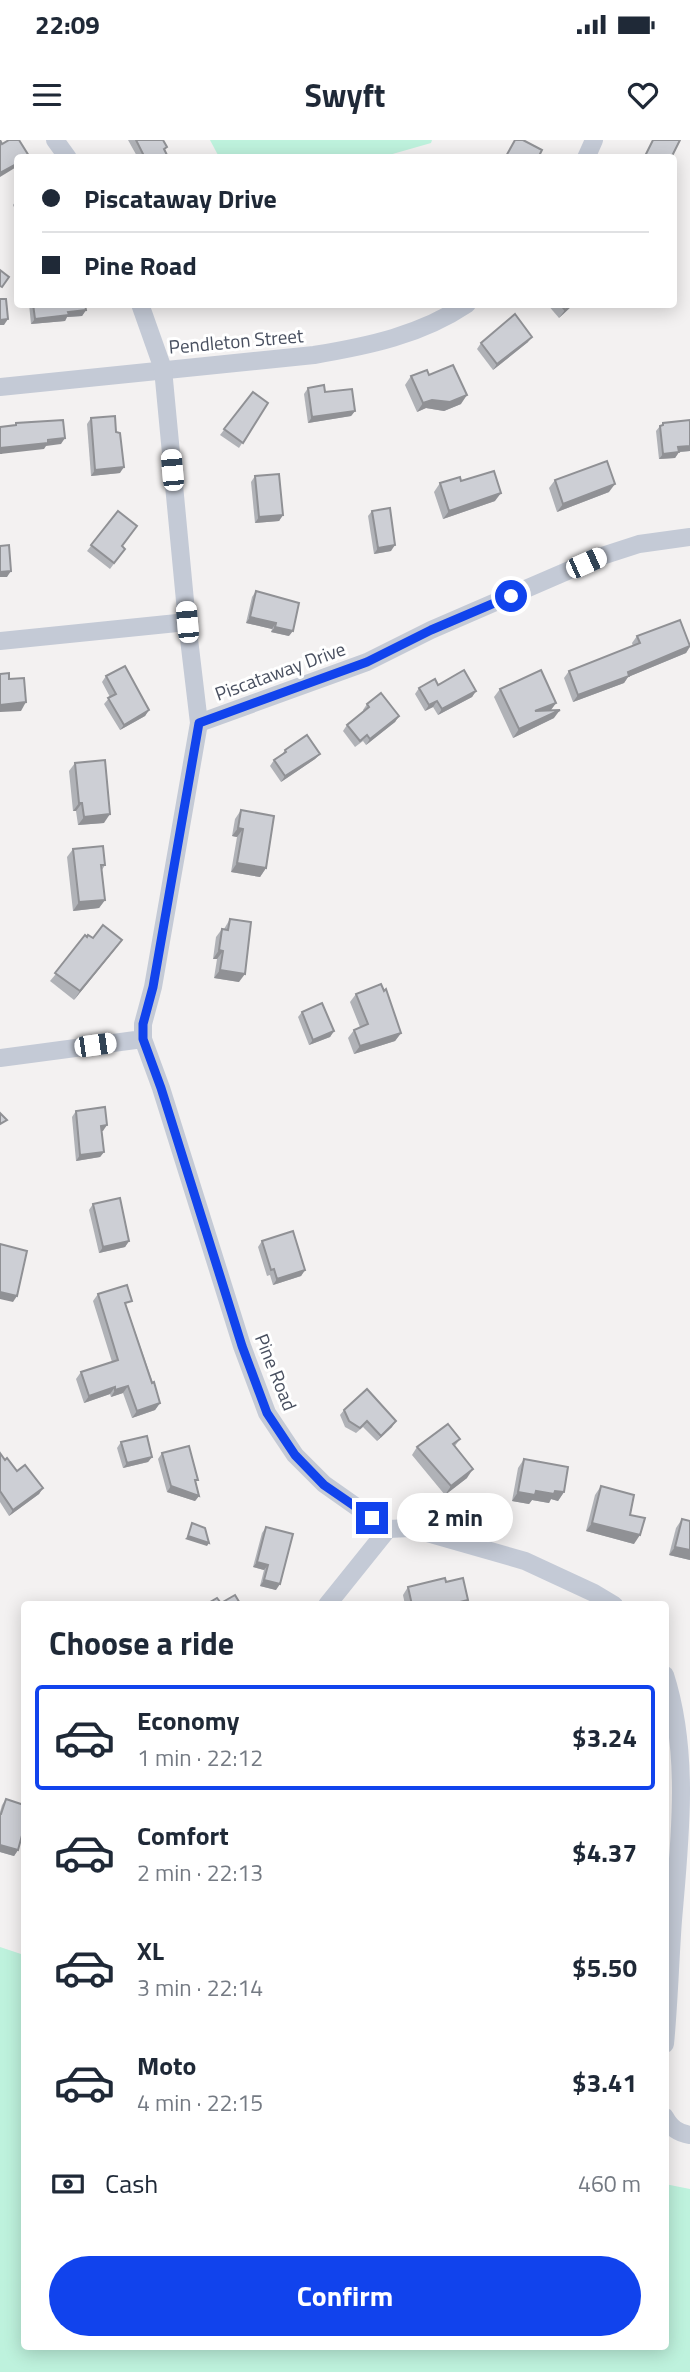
<!DOCTYPE html>
<meta charset="utf-8">
<style>
:root{--surface:#fff;--page:#f2f2f3;--text:#1f2937;--muted:#747a83;--line:#e0e1e3;--accent:#1143ed}
body{margin:0;font-family:"Titillium Web",sans-serif;background:var(--page);color:var(--text);height:100vh;display:flex;flex-direction:column;font-size:26px;white-space:nowrap}
*{box-sizing:border-box;margin:0}
p{font-size:23px;color:var(--muted)}
.icon{flex:none;width:38px;height:38px;fill:none;stroke:currentColor;stroke-width:2;stroke-linecap:round;stroke-linejoin:round}
.map{position:relative;flex:1;overflow:hidden}
.sheet{position:absolute;left:21px;top:1461px;width:648px;height:749px;display:flex;flex-direction:column;background:var(--surface);border-radius:7px;box-shadow:0 4px 18px #0003}
.sheet>*{flex:none}
.banner{position:absolute;left:14px;top:14px;width:663px;height:154px;border-radius:7px;box-shadow:0 4px 18px #0003;display:grid;align-content:center;height:154px;padding:0 28px;background:var(--surface)}
.end{position:absolute;width:32px;height:32px;margin:-16px;border:9px solid #1143ed;background:#fff;box-shadow:0 0 0 4px #fff}
.from{border-radius:50%}
.bubble{position:absolute;height:49px;border-radius:24px;background:var(--surface);box-shadow:0 4px 18px #0003;font-size:23px;font-weight:700;line-height:49px;text-align:center}
.car{position:absolute;width:21px;height:42px;margin:-21px -10px;border-radius:9px;box-shadow:0 0 5px 2px #0007;background:linear-gradient(#fff 24%,#345 0 40%,#fff 0 76%,#345 0 86%,#fff 0)}
.banner b{display:flex;align-items:center;gap:24px;height:66px;font-size:26px}
.banner b+b{border-top:2px solid var(--line)}
.banner i{width:18px;height:18px;background:var(--text)}
ul{padding:0;list-style:none}
li{display:flex;align-items:center;gap:21px;height:105px;margin:0 14px 10px;padding:0 14px;border:4px solid transparent;border-radius:7px}
li div{flex:1}
li b{display:block;font-size:26px}
li em{font-style:normal;font-weight:700}
li.active{border-color:var(--accent)}
li>.icon{width:63px;height:63px;stroke-width:1.5}
h2{padding:0 28px;font-size:32px;line-height:84px}
.pay{display:flex;align-items:center;gap:18px;height:77px;padding:0 28px;font-size:26px}
.pay p{margin-inline-start:auto}
.cta{display:flex;gap:14px;margin-top:auto;padding:14px 28px}
.cta a{flex:1;height:80px;border-radius:42px;background:var(--accent);color:#fff;font-size:28px;font-weight:700;line-height:80px;text-align:center}
.status{display:flex;justify-content:space-between;align-items:center;height:49px;padding:0 35px;background:var(--surface);direction:ltr}
.status svg{height:19px;fill:currentColor}
header{display:flex;justify-content:space-between;align-items:center;height:91px;padding:0 28px;background:var(--surface);font-size:32px;font-weight:700}
.map>svg:first-child{display:block}
.green{fill:#bef2dd}
.lines{fill:none;stroke-linecap:round;stroke-linejoin:round}
.street{stroke:#c4cad6;stroke-width:18}
.wall{fill:#b0b2b7}
.shaded-wall{fill:#909195}
.building{fill:#cdcfd5;stroke:#909195;stroke-width:2}
.route{stroke:#1143ed;stroke-width:9}
.labels{text-anchor:middle;stroke-width:6;stroke-linejoin:round;paint-order:stroke}
.street-label{font-size:19px;fill:#484f5f;stroke:#fff}
</style>
<div class="status"><b>22:09</b><svg viewBox="0 0 49 12"><path d="M0 12V9h3v3zM5 12V6h3v6zM10 12V3h3v9zM15 12V0h3v12zM26 1h20v11H26zM47 4h2v5h-2z"/></svg></div>
<header><svg class="icon" aria-label="menu" viewBox="0 0 24 24"><path d="M4 6h16M4 12h16M4 18h16"/></svg>Swyft<svg class="icon" aria-label="heart" viewBox="0 0 24 24"><path d="M12 20l-8-8c-3-5 5-10 8-4 3-6 11-1 8 4z"/></svg></header>
<div class="map">
<svg width="690" height="2232" viewBox="0 0 690 2232">
<rect width="100%" height="100%" fill="#f3f1f1"/>
<!-- green -->
<g class="green">
<path d="M210 0H432L431 3 382 17H219Z"/>
<path d="M0 1807 24 1815V2207H665V2044L690 2049V2232H0Z"/>
</g>
<g class="lines">
<!-- street -->
<g class="street">
<path d="M55 0 68 18"/>
<path d="M586 18 594 0"/>
<path d="M0 247 314 215C368 206 421 195 467 164"/>
<path d="M0 501 187 482"/>
<path d="M199 583 367 522 431 490 602 416 639 404 690 397"/>
<path d="M143 899 161 948 242 1206 267 1273 295 1315 324 1344 388 1389 410 1388 525 1421 594 1453 614 1465"/>
<path d="M0 918 143 899V884L153 847 199 583 187 482 163 229 140 164"/>
<path d="M327 1465 388 1389"/>
<path d="M665 1535C690 1613 680 1699 673 1780 670 1821 669 1863 665 1904"/>
<path d="M665 1977C671 1988 678 1993 690 1995"/>
</g>
</g>
<!-- wall -->
<g class="wall">
<path d="M128 0H163L167 7 165 10 168 18H138Z"/>
<path d="M17 59H18V76L13 65Z"/>
<path d="M29 164H85L86 170 82 176 67 177 65 181 31 184Z"/>
<path d="M547 164H574L559 178Z"/>
<path d="M528 202 493 230 477 209 481 203Z"/>
<path d="M429 235 461 264 444 271 426 268 417 272 405 245 411 236Z"/>
<path d="M308 248 325 252 355 271 351 276 308 283 304 254Z"/>
<path d="M253 252 268 263 239 308 220 295Z"/>
<path d="M91 278 120 333 91 336 87 284Z"/>
<path d="M690 280V311L679 312 675 318 659 319 656 291 660 286 662 285 663 283Z"/>
<path d="M255 336 283 375 279 381 255 383 251 342Z"/>
<path d="M555 340 609 352 557 372 549 348Z"/>
<path d="M461 341 495 361 443 379 434 352 440 343Z"/>
<path d="M118 371 122 406 125 409 110 429 87 411Z"/>
<path d="M372 371 391 411 374 414 368 376Z"/>
<path d="M256 451 289 496 271 492 272 489 246 483 252 457Z"/>
<path d="M637 496 690 504V507L686 513 628 537 624 543 573 562 564 538 569 531 633 506 632 503Z"/>
<path d="M106 536 149 570 145 576 120 590 104 564 110 557 102 542Z"/>
<path d="M438 545 476 551 472 557 438 575 433 567 425 571 415 554 419 548Z"/>
<path d="M500 549 556 563 551 570 554 578 513 598 494 557Z"/>
<path d="M367 564 399 576 395 582 366 605 363 601 355 607 343 591 347 585 364 571 363 570Z"/>
<path d="M285 610 320 614 315 619 281 642 270 626 274 620 281 616Z"/>
<path d="M75 623 104 683 78 685 76 671H73L69 631Z"/>
<path d="M241 670 266 728 260 737 231 732 237 697 232 696 235 679Z"/>
<path d="M73 709 105 725 102 730 105 760 99 768 73 771 67 717Z"/>
<path d="M230 779 239 842 214 838 217 819H213L216 797 222 789H224Z"/>
<path d="M87 797 116 808 74 860 50 841Z"/>
<path d="M356 854 401 893 395 901 354 914 348 898 354 890 360 887 350 862Z"/>
<path d="M302 872 334 891 330 897 309 905 298 877Z"/>
<path d="M76 971 103 991H101L104 1012 100 1017 76 1021 72 977Z"/>
<path d="M93 1064 129 1101 125 1107 99 1113 89 1070Z"/>
<path d="M262 1101 305 1130 301 1136 273 1145 270 1135 267 1136 258 1107Z"/>
<path d="M98 1154 127 1168 160 1263 155 1270 132 1278 123 1253 111 1257 110 1254 84 1263 76 1239 81 1232 112 1222 93 1161Z"/>
<path d="M344 1270 392 1287 377 1301 363 1287 356 1293 345 1287 340 1275Z"/>
<path d="M460 1299 455 1306 467 1338 445 1355 412 1315 417 1307Z"/>
<path d="M121 1302 152 1317 148 1322 123 1328 117 1308Z"/>
<path d="M0 1313 5 1320 17 1331 43 1348 39 1354 9 1376 0 1362Z"/>
<path d="M162 1313 196 1343 199 1356 195 1361 167 1352 158 1319Z"/>
<path d="M524 1319 564 1352 558 1361 551 1359 549 1363 532 1360 529 1364 512 1361 518 1328Z"/>
<path d="M601 1346 630 1375 634 1404 586 1391 595 1355Z"/>
<path d="M682 1379 690 1420 669 1415 676 1388Z"/>
<path d="M266 1387 276 1450 260 1446 264 1430 253 1427 262 1393Z"/>
<path d="M446 1442 468 1460 465 1465H405L403 1455 408 1447Z"/>
<path d="M6 1659 18 1710 14 1716 0 1712V1672L2 1665Z"/>
</g>
<!-- shaded-wall -->
<g class="shaded-wall">
<path d="M18 23V26L0 37V33Z"/>
<path d="M571 164H574L559 178 565 170Z"/>
<path d="M86 170 82 176 67 177 65 181 31 184 35 179 68 172Z"/>
<path d="M8 179 4 185H0V180Z"/>
<path d="M532 197 528 202 493 230 497 224Z"/>
<path d="M467 255 461 264 444 271 426 268 417 272 423 263 432 260Z"/>
<path d="M355 271 351 276 308 283 312 277Z"/>
<path d="M65 298 61 304 46 306 44 309 0 314V308Z"/>
<path d="M690 306V311L679 312 675 318 659 319 663 314 678 307Z"/>
<path d="M124 327 120 333 91 336 95 330Z"/>
<path d="M615 344 609 352 557 372 563 364Z"/>
<path d="M501 353 495 361 443 379 449 371Z"/>
<path d="M283 375 279 381 255 383 259 377Z"/>
<path d="M395 405 391 411 374 414 378 408Z"/>
<path d="M11 431 7 437H0V432Z"/>
<path d="M250 477 276 483 272 489 246 483Z"/>
<path d="M275 487 293 491 289 496 271 492Z"/>
<path d="M690 506 686 513 628 537 624 543 573 562 578 555 628 532Z"/>
<path d="M476 551 472 557 438 575 442 569Z"/>
<path d="M437 561 433 567 425 571 429 565Z"/>
<path d="M26 562 21 571 0 572V565Z"/>
<path d="M556 563 550 571H535Z"/>
<path d="M149 570 145 576 120 590 124 585Z"/>
<path d="M560 570 554 578 513 598 519 589Z"/>
<path d="M399 576 395 582 366 605 370 599Z"/>
<path d="M320 614 315 619 281 642 285 636Z"/>
<path d="M79 663H82L76 671H73Z"/>
<path d="M110 674 104 683 78 685 84 677Z"/>
<path d="M238 688 243 689 237 697 232 696Z"/>
<path d="M237 723 266 728 260 737 231 732Z"/>
<path d="M105 760 99 768 73 771 79 762Z"/>
<path d="M122 800 116 808 74 860 80 851Z"/>
<path d="M219 810 223 811 217 819H213Z"/>
<path d="M220 830 245 834 239 842 214 838Z"/>
<path d="M334 891 330 897 309 905 313 900Z"/>
<path d="M401 893 395 901 354 914 360 906Z"/>
<path d="M107 985 103 991H97L101 986Z"/>
<path d="M104 1012 100 1017 76 1021 80 1015Z"/>
<path d="M129 1101 125 1107 99 1113 103 1107Z"/>
<path d="M305 1130 301 1136 273 1145 277 1139Z"/>
<path d="M0 1152 17 1156 13 1162 0 1159Z"/>
<path d="M128 1246 123 1253 111 1257 115 1250Z"/>
<path d="M115 1247 110 1254 84 1263 89 1256Z"/>
<path d="M160 1263 155 1270 132 1278 137 1271Z"/>
<path d="M396 1281 392 1287 377 1301 381 1296Z"/>
<path d="M152 1317 148 1322 123 1328 127 1323Z"/>
<path d="M473 1329 467 1338 445 1355 451 1346Z"/>
<path d="M171 1346 199 1356 195 1361 167 1352Z"/>
<path d="M43 1348 39 1354 9 1376 13 1370Z"/>
<path d="M555 1351 564 1352 558 1361 551 1359 549 1363 532 1360 529 1364 512 1361 518 1352Z"/>
<path d="M592 1383 640 1395 634 1404 586 1391Z"/>
<path d="M188 1396 209 1403 207 1406 185 1399Z"/>
<path d="M675 1407 690 1410V1420L669 1415Z"/>
<path d="M257 1422 268 1425 264 1430 253 1427Z"/>
<path d="M264 1440 280 1444 276 1450 260 1446Z"/>
<path d="M468 1460 465 1465H448Z"/>
<path d="M0 1705 18 1710 14 1716 0 1712Z"/>
</g>
<!-- building -->
<g class="building">
<path d="M0 0 2 4 9 0H19L29 16 26 18H18V23L0 33Z"/>
<path d="M136 0H163L167 7 164 9 168 17 145 18Z"/>
<path d="M515 0H523L542 10 538 18H505Z"/>
<path d="M653 0H680L671 18H644Z"/>
<path d="M0 130 9 137 2 147 0 146Z"/>
<path d="M0 159H6L8 179 0 180Z"/>
<path d="M33 164H85L86 170 68 172 69 175 35 179Z"/>
<path d="M560 164H571L565 170Z"/>
<path d="M515 174 532 197 497 224 481 203Z"/>
<path d="M453 225 467 255 450 262 432 260 423 263 411 236 427 230 429 235Z"/>
<path d="M324 245 325 252 352 249 355 271 312 277 308 248Z"/>
<path d="M253 252 268 263 243 303 224 289Z"/>
<path d="M115 276 116 292 120 293 124 327 95 330 91 278Z"/>
<path d="M63 280 65 298 48 300V303L0 308 1 313H0V287L16 285V283Z"/>
<path d="M690 280V306L678 307 679 312 663 314 660 286 663 285V283Z"/>
<path d="M607 321 615 344 563 364 555 340Z"/>
<path d="M494 331 501 353 449 371 440 343 460 337 461 341Z"/>
<path d="M279 334 283 375 259 377 255 336Z"/>
<path d="M390 368 395 405 378 408 372 371Z"/>
<path d="M118 371 137 386 122 406 125 409 114 423 91 405Z"/>
<path d="M9 405 11 431 0 432V406Z"/>
<path d="M256 451 299 463 293 491 275 487 276 483 250 477Z"/>
<path d="M680 480 690 506 628 532 629 536 578 555 569 531 640 503 637 496Z"/>
<path d="M125 526 149 570 124 585 108 558 116 554 106 536Z"/>
<path d="M464 530 476 551 442 569 437 561 429 565 419 548 435 539 438 545Z"/>
<path d="M541 530 556 563 535 571 560 570 519 589 500 549Z"/>
<path d="M9 533V539L24 538 26 562 0 565V534Z"/>
<path d="M381 553 399 576 370 599 367 595 360 601 347 585 369 567 367 564Z"/>
<path d="M307 595 320 614 285 636 274 620 286 612 285 610Z"/>
<path d="M105 620 110 674 84 677 82 663H79L75 623Z"/>
<path d="M241 670 274 676 266 728 237 723 243 689 238 688Z"/>
<path d="M103 706 105 725H101L105 760 79 762 73 709Z"/>
<path d="M230 779 251 782 245 834 220 830 223 811 219 810 222 789 228 790Z"/>
<path d="M103 785 122 800 80 851 55 833 85 795 87 797 88 795 93 798Z"/>
<path d="M381 844 384 851 386 849 401 893 360 906 354 890 368 884 356 854Z"/>
<path d="M322 863 334 891 313 900 302 872Z"/>
<path d="M105 967 107 985 101 986 104 1012 80 1015 76 971Z"/>
<path d="M0 973 7 980 0 984Z"/>
<path d="M120 1058 129 1101 103 1107 93 1064Z"/>
<path d="M293 1091 305 1130 277 1139 274 1129 271 1130 262 1101Z"/>
<path d="M0 1104 27 1111 17 1156 0 1152Z"/>
<path d="M127 1145 132 1161 125 1163 152 1243 154 1242 160 1263 137 1271 128 1246 115 1250V1247L89 1256 81 1232 118 1220 98 1154Z"/>
<path d="M367 1249 396 1281 381 1296 367 1281 360 1288 349 1281 344 1270Z"/>
<path d="M448 1284 460 1299 453 1304 473 1329 451 1346 417 1307Z"/>
<path d="M147 1296 152 1317 127 1323 121 1302Z"/>
<path d="M189 1306 198 1340H195L199 1356 171 1346 162 1313Z"/>
<path d="M0 1313 5 1320 7 1318 17 1331 25 1325 43 1348 13 1370 0 1351Z"/>
<path d="M524 1319 568 1327 564 1352 555 1351 554 1354 536 1351 535 1355 518 1352Z"/>
<path d="M601 1346 634 1355 630 1375 645 1378 640 1395 592 1383Z"/>
<path d="M682 1379 690 1381V1410L675 1407Z"/>
<path d="M192 1383 205 1388 209 1403 188 1396Z"/>
<path d="M266 1387 293 1394 280 1444 264 1440 268 1425 257 1422Z"/>
<path d="M445 1438 446 1442 463 1438 468 1460 448 1465H412L408 1447Z"/>
<path d="M235 1455 241 1465H205L217 1458 221 1463Z"/>
<path d="M6 1659 24 1665V1688L18 1710 0 1705V1674H1Z"/>
</g>
<g class="lines">
<!-- route -->
<path class="route" d="M372 1378 324 1345 295 1315 267 1273 242 1206 161 948 143 899V884L153 847 199 583 367 522 431 490 511 456"/>
</g>
<g class="labels">
<!-- street labels -->
<g class="street-label">
<text transform="translate(236 201) rotate(-5)" y="7">Pendleton Street</text>
<text transform="translate(280 531) rotate(-20)" y="7">Piscataway Drive</text>
<text transform="translate(276 1232) rotate(68)" y="7">Pine Road</text>
</g>
</g>
</svg>
<i class="end from" style="left:511px;top:456px"></i>
<i class="end" style="left:372px;top:1378px"></i>
<div class="bubble" style="left:397px;top:1353px;width:116px">2 min</div>
<i class="car" style="left:172px;top:330px;rotate:355deg"></i>
<i class="car" style="left:586px;top:423px;rotate:66deg"></i>
<i class="car" style="left:187px;top:482px;rotate:355deg"></i>
<i class="car" style="left:95px;top:905px;rotate:82deg"></i>
<div class="banner">
<b><i class="from"></i>Piscataway Drive</b>
<b><i></i>Pine Road</b>
</div>
<section class="sheet">
<h2>Choose a ride</h2>
<ul>
<li class="active"><svg class="icon" aria-label="car" viewBox="0 0 24 24"><path d="M5 17H2v-5l4-1 3-4h7l3 4 3 1v5h-3M9 17h6M6 11h13"/><circle cx="7" cy="17" r="2"/><circle cx="17" cy="17" r="2"/></svg><div><b>Economy</b><p>1 min · 22:12</p></div><em>$3.24</em></li>
<li><svg class="icon" aria-label="car" viewBox="0 0 24 24"><path d="M5 17H2v-5l4-1 3-4h7l3 4 3 1v5h-3M9 17h6M6 11h13"/><circle cx="7" cy="17" r="2"/><circle cx="17" cy="17" r="2"/></svg><div><b>Comfort</b><p>2 min · 22:13</p></div><em>$4.37</em></li>
<li><svg class="icon" aria-label="car" viewBox="0 0 24 24"><path d="M5 17H2v-5l4-1 3-4h7l3 4 3 1v5h-3M9 17h6M6 11h13"/><circle cx="7" cy="17" r="2"/><circle cx="17" cy="17" r="2"/></svg><div><b>XL</b><p>3 min · 22:14</p></div><em>$5.50</em></li>
<li><svg class="icon" aria-label="car" viewBox="0 0 24 24"><path d="M5 17H2v-5l4-1 3-4h7l3 4 3 1v5h-3M9 17h6M6 11h13"/><circle cx="7" cy="17" r="2"/><circle cx="17" cy="17" r="2"/></svg><div><b>Moto</b><p>4 min · 22:15</p></div><em>$3.41</em></li>
</ul>
<div class="pay"><svg class="icon" aria-label="cash" viewBox="0 0 24 24"><path d="M3 7h18v10H3z"/><circle cx="12" cy="12" r="2"/></svg>Cash<p>460 m</p></div>
<div class="cta"><a>Confirm</a></div>
</section>
</div>
